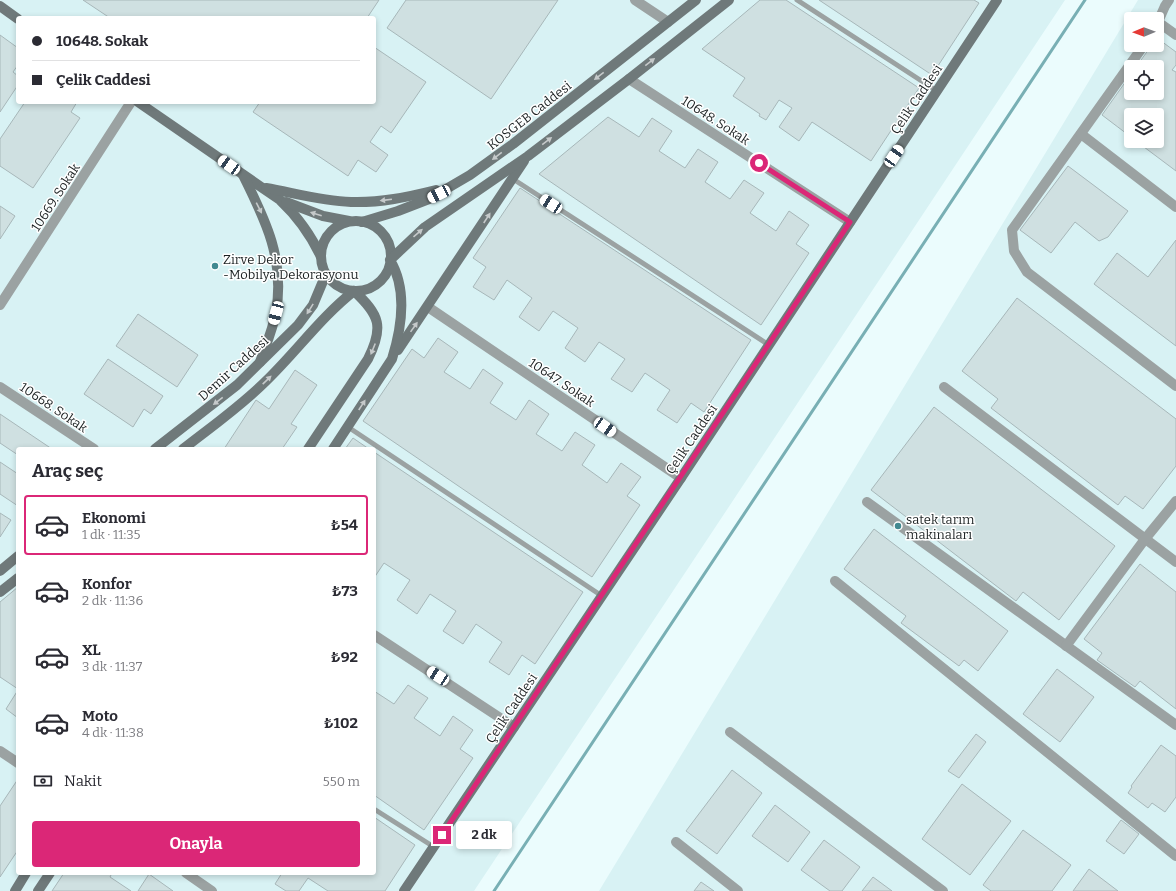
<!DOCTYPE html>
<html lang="tr">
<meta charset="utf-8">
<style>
:root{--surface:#fff;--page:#f7f7f7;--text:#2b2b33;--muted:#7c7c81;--line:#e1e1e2;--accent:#db2777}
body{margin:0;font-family:Bitter,serif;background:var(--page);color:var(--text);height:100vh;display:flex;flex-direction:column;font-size:15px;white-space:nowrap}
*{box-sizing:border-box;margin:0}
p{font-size:13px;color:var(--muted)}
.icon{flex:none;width:22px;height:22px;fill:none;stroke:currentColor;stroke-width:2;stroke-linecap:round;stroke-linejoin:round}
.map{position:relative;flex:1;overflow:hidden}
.details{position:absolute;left:16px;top:447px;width:360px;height:428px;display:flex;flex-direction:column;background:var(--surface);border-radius:4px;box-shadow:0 2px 6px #0003}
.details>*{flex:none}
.guide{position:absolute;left:16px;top:16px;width:360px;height:88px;border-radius:4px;box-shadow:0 2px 6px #0003;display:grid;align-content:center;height:88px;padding:0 16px;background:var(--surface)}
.needle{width:26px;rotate:269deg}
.buttons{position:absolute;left:1124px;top:12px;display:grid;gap:8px}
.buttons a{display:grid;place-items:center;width:40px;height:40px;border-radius:4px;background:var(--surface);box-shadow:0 2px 6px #0003;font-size:20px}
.end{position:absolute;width:18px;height:18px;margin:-9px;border:5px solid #db2777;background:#fff;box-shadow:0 0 0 2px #fff}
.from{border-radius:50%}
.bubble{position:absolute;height:28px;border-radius:4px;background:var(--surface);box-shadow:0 2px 6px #0003;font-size:13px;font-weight:700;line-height:28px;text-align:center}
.car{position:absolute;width:12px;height:24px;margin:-12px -6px;border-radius:5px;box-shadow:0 0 3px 1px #0007;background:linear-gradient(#fff 24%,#345 0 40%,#fff 0 76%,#345 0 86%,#fff 0)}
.guide b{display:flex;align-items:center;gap:14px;height:38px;font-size:15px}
.guide b+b{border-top:1px solid var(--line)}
.guide i{width:10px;height:10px;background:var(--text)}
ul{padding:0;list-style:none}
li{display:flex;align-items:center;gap:12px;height:60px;margin:0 8px 6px;padding:0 8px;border:2px solid transparent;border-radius:4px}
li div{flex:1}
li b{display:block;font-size:15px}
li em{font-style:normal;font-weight:700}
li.selected{border-color:var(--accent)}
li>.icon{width:36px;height:36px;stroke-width:1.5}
h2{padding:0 16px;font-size:18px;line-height:48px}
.pay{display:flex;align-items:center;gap:10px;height:44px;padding:0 16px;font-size:15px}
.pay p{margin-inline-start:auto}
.cta{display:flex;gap:8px;margin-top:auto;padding:8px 16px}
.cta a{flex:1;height:46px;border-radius:4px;background:var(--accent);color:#fff;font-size:16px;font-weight:700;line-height:46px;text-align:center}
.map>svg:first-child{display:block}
.built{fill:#d8f2f4;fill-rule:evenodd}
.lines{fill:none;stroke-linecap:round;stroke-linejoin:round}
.stream{stroke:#78afb4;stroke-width:3}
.building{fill:#cfe0e1;stroke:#a7b7b9}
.lane{stroke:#9ba2a2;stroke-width:5}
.street{stroke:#9ba2a2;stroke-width:10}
.secondary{stroke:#6f797a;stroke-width:10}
.oneway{fill:#c5c9ca}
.route{stroke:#db2777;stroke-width:5}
.poi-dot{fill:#428990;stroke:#fff;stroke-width:1.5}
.labels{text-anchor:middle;stroke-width:3;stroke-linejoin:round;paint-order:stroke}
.street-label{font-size:13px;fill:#1b2122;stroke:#fff}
.poi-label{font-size:13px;fill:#1b2122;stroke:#fff;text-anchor:start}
</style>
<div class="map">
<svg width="1176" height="891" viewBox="0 0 1176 891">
<rect width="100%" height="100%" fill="#ebfcfd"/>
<!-- built -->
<g class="built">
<path d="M0 0H1065L474 891H0ZM18 18H374V102H18ZM18 449H374V873H18Z"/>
<path d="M1138 0H1176V891H599ZM1131 19H1157V45H1131ZM1131 67H1157V93H1131ZM1131 115H1157V141H1131Z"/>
</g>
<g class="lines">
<!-- stream -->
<path class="stream" d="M494 891 1085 0"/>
</g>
<!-- building -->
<g class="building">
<path d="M83 0H379L367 18H110Z"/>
<path d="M406 0H558L491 99 387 28Z"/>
<path d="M760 0H786L919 88 871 161 812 122 799 141 779 127 792 108 779 100 766 120 759 116 760 114 733 96 745 78 702 49Z"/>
<path d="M819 0H974L979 3 932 75Z"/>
<path d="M0 35 18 48V65L13 72 18 76V85L0 112Z"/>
<path d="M1157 38 1176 52V65L1172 70 1176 72V171L1136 141H1157V115H1131V137L1102 115 1131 74V93H1157V67H1136L1149 49 1150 45H1157Z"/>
<path d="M374 47 426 82 391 133 381 126 370 142 388 155 376 172 358 160 348 176 253 112 260 102H374Z"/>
<path d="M25 102H77L71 112 80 118 33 188 0 166V139Z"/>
<path d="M608 117 639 137 652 118 672 131 659 151 685 168 698 149 718 162 705 182 730 199 744 180 764 193 750 213 776 231 789 211 809 225 796 244 809 253 761 325 539 174Z"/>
<path d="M1068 166 1128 211 1108 237 1099 241 1075 222 1051 253 1020 230Z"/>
<path d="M520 188 751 340 704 412 691 403 677 423 657 410 670 390 645 373 632 392 611 379 625 359 599 342 585 362 565 348 578 328 553 311 539 331 519 317 532 298 507 280 494 300 473 287 486 267 473 258Z"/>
<path d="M0 206 15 216 0 239Z"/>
<path d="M1176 240V346L1094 284 1117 253 1148 277Z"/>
<path d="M1017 298 1176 419V466L1143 509 1125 496 1118 505 991 408 998 399 962 371Z"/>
<path d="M138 314 198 355 177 387 116 346Z"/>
<path d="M438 338 458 352 444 372 464 385 470 389 483 369 503 383 490 403 516 420 529 400 549 414 536 434 562 451 575 432 595 445 582 465 607 483 621 463 641 477 627 496 640 505 592 577 363 421 412 349 424 358Z"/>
<path d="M108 359 163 396 151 414 144 409 133 427 84 394Z"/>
<path d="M295 370 317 385 291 424 297 427 282 449H224L256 400 269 409Z"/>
<path d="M934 407 1115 546 1059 620 1023 592 1016 601 871 490Z"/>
<path d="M0 414 52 449H18V455L0 443Z"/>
<path d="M353 438 369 449H345Z"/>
<path d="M374 452 583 592 535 664 522 655 509 675 489 662 502 642 476 624 463 644 443 631 456 611 430 594 417 614 397 600 410 580 384 563 374 578Z"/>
<path d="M0 462 18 474V506L0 494Z"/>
<path d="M0 513 11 520 0 537Z"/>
<path d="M874 529 1008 631 978 671 964 660 959 666 901 623 906 616 844 569Z"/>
<path d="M1140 564 1176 592V709L1140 681 1135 687 1097 660 1102 653 1084 639Z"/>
<path d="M18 587V689L0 677V602Z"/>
<path d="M1057 669 1094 697 1060 742 1023 714Z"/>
<path d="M408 685 428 698 414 718 440 736 453 716 473 730 460 749 473 758 424 830 374 795V691L394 704Z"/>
<path d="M18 690V718L6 709Z"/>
<path d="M976 734 986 742 959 778 948 771Z"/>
<path d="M1161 745 1176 756V797L1165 812 1152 803 1148 808 1128 793 1132 787 1131 786Z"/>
<path d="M732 770 762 793 717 854 686 831Z"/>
<path d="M18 779V850L0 877V806Z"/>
<path d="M962 784 1011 821 970 875 922 839Z"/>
<path d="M775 805 810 832 788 862 752 836Z"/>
<path d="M374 817 415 845 385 891H328L308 878 299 891H286L275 884 282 873H374Z"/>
<path d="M1121 820 1139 834 1124 854 1106 841Z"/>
<path d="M1023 830 1071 865 1052 891H991L983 885Z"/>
<path d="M824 840 860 867 842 891H830L801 870Z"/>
<path d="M1089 869 1118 891H1073Z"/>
<path d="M64 873H112L110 877 131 891H52Z"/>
<path d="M149 874 173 891H138Z"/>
<path d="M873 877 892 891H862Z"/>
<path d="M701 882 714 891H694Z"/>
</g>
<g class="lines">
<!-- lane -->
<g class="lane">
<path d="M797 0 937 91"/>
<path d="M513 179 769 345"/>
<path d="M348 427 602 596"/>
<path d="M374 809 434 847"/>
</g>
<!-- street -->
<g class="street">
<path d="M635 0 668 22"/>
<path d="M1158 22 1176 35"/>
<path d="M1157 24 1165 6 1169 0"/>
<path d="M1144 45 1012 230 1014 251 1027 272 1176 386"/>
<path d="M629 79 850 222"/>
<path d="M1081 134 1176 207"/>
<path d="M0 305 131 102"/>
<path d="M428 307 681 478"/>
<path d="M0 387 94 449"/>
<path d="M944 387 1176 562"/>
<path d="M867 502 1176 725"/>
<path d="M835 581 1176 856"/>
<path d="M374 635 514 727"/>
<path d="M1066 646 1145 539 1176 501"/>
<path d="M730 732 943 891"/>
<path d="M0 751 18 763"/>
<path d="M676 842 738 891"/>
<path d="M186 873 212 891"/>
</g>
<!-- secondary -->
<g class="secondary">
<path d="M0 6 18 19"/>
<path d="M138 102 280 200C298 217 311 235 321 257"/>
<path d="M243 175C266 221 285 260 276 312 273 329 266 345 260 362"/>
<path d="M266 188C294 193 322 201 351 202 380 203 408 197 436 190"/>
<path d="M286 202 323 216 349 221"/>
<circle cx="356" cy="256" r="35"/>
<path d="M362 222 398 211 429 199 470 175 513 144 696 0"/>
<path d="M398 350 524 161"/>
<path d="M155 449 237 385 298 325 313 305 326 274"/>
<path d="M183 449C211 427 241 406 266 381 296 352 321 317 354 291 380 315 384 327 368 359L308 449"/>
<path d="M333 449 392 359C402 327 408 290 390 260L425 227 528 156 629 79 729 0"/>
<path d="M0 571 18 556"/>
<path d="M0 592 18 578"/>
<path d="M15 891 26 873"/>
<path d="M38 891 50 873"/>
<path d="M404 891 681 478 997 0"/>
</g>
</g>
<!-- one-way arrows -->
<defs><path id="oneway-solid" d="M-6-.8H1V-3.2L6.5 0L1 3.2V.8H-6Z"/></defs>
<g class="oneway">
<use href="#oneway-solid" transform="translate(650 62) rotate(-38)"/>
<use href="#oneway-solid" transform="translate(599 76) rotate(142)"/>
<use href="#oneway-solid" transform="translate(547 141) rotate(-37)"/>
<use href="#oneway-solid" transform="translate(497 156) rotate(143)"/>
<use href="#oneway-solid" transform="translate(386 200) rotate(173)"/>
<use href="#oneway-solid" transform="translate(259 208) rotate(63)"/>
<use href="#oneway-solid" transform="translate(316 214) rotate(-162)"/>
<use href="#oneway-solid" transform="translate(487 218) rotate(-57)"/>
<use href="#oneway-solid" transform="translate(418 233) rotate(-41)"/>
<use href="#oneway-solid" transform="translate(310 309) rotate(122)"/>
<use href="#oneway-solid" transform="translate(414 327) rotate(-55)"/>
<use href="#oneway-solid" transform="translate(373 349) rotate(112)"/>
<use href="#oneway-solid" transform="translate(267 380) rotate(-44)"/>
<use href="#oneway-solid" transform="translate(218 401) rotate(142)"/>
<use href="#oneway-solid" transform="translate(362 405) rotate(-57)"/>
</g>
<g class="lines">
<!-- route -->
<path class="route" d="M442 835 850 222 759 163"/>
</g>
<!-- markers -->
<g class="poi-dot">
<circle cx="215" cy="266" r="4"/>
<circle cx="898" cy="526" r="4"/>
</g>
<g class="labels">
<!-- street labels -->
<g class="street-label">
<text transform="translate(916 99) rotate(-56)" y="5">Çelik Caddesi</text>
<text transform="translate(529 115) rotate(-38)" y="5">KOSGEB Caddesi</text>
<text transform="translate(716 120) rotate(33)" y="5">10648. Sokak</text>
<text transform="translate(55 197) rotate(-57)" y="5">10669. Sokak</text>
<text transform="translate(233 368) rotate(-42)" y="5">Demir Caddesi</text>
<text transform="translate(562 382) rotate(34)" y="5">10647. Sokak</text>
<text transform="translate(54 407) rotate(34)" y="5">10668. Sokak</text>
<text transform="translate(691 439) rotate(-56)" y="5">Çelik Caddesi</text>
<text transform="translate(511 708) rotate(-56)" y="5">Çelik Caddesi</text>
</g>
<!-- poi labels -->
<g class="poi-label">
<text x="223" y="264">Zirve Dekor<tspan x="223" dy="15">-Mobilya Dekorasyonu</tspan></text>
<text x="906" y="524">satek tarım<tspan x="906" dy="15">makinaları</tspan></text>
</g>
</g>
</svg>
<div class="buttons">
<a><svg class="needle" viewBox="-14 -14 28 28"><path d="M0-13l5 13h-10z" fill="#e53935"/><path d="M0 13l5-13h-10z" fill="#7c7c81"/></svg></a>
<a><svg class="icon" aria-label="locate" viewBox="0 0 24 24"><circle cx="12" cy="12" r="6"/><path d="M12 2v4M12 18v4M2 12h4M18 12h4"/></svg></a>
<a><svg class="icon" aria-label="layers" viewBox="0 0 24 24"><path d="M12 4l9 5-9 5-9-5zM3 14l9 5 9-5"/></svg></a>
</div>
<i class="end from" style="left:759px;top:163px"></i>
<i class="end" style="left:442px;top:835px"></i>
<div class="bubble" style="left:456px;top:821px;width:56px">2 dk</div>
<i class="car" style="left:894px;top:156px;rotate:34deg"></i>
<i class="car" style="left:229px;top:165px;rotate:304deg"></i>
<i class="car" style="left:439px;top:194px;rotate:244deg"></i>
<i class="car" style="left:551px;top:204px;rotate:303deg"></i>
<i class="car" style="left:276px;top:313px;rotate:195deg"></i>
<i class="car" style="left:605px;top:427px;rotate:124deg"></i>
<i class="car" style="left:438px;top:676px;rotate:303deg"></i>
<div class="guide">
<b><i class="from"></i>10648. Sokak</b>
<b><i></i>Çelik Caddesi</b>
</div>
<section class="details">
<h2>Araç seç</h2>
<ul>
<li class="selected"><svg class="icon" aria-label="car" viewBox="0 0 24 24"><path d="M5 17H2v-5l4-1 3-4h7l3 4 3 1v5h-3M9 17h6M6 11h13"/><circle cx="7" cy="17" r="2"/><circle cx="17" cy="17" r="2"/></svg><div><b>Ekonomi</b><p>1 dk · 11:35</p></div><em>₺54</em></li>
<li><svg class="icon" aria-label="car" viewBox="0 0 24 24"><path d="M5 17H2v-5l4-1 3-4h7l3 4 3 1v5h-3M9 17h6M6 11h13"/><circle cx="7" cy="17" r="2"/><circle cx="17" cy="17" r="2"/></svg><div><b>Konfor</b><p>2 dk · 11:36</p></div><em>₺73</em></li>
<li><svg class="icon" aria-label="car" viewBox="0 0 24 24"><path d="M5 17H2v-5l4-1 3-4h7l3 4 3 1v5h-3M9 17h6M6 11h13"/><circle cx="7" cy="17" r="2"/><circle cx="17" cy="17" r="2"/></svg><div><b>XL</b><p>3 dk · 11:37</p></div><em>₺92</em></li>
<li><svg class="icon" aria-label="car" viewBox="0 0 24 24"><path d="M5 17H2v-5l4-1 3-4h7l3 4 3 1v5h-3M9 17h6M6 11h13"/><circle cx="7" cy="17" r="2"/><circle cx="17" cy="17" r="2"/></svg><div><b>Moto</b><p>4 dk · 11:38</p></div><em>₺102</em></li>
</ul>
<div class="pay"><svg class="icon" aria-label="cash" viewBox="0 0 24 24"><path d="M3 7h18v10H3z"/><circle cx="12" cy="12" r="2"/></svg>Nakit<p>550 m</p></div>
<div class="cta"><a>Onayla</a></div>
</section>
</div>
